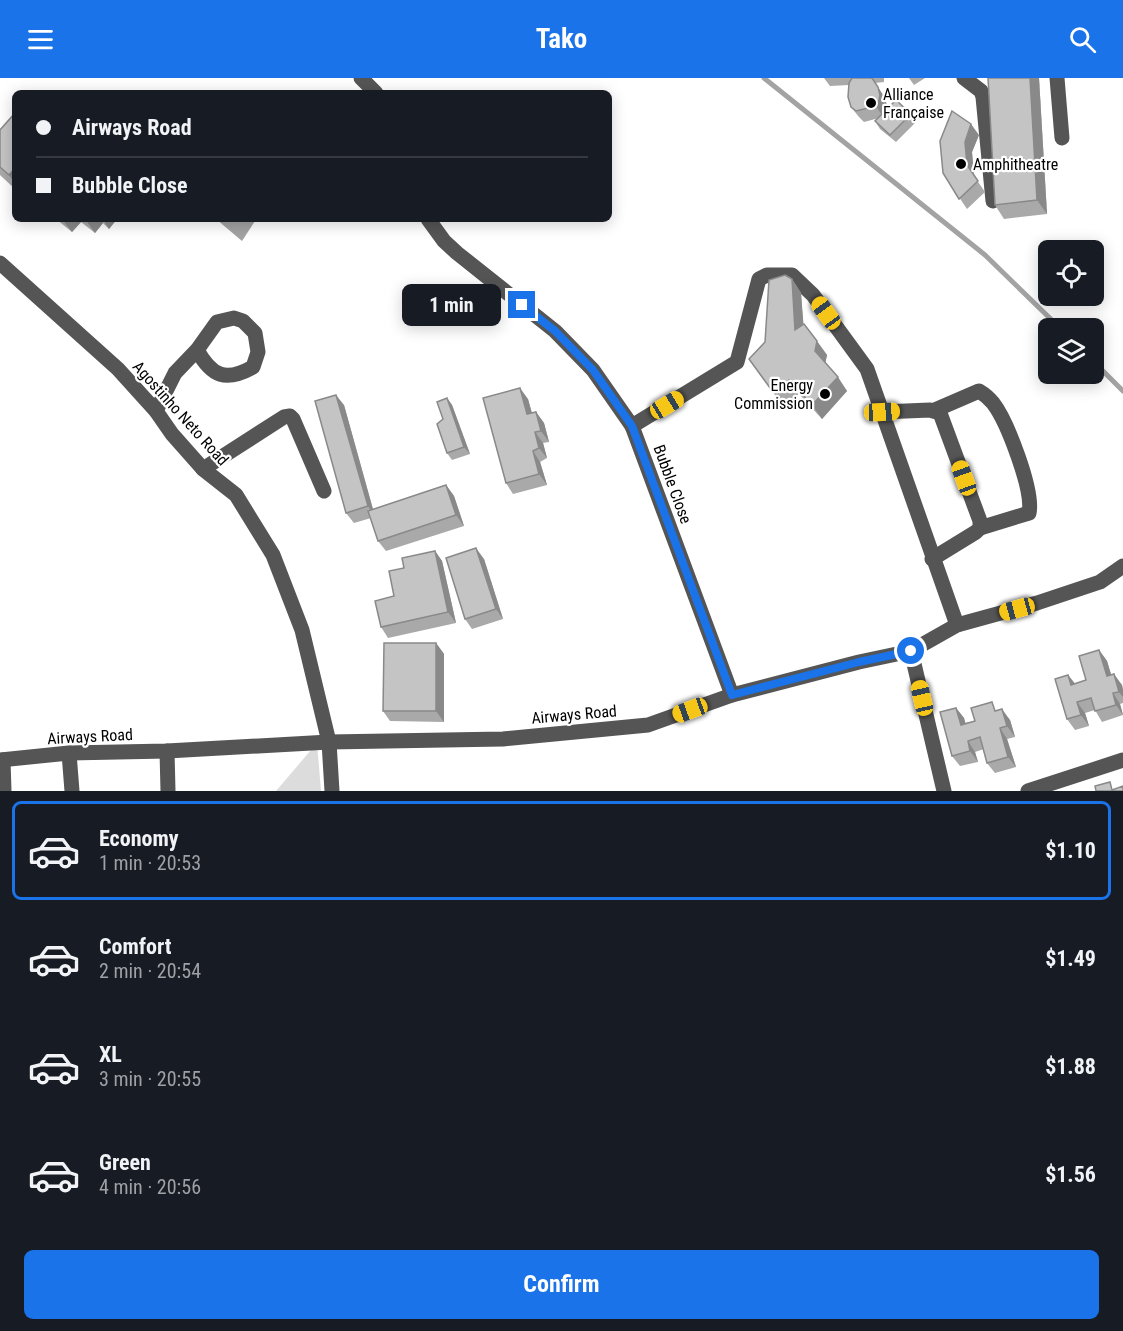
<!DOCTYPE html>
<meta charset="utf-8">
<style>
:root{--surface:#171b24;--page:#242831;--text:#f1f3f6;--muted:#9ea1a6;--line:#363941;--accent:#1a73e8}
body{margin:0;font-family:"Roboto Condensed",sans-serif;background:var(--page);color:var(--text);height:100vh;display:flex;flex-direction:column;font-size:22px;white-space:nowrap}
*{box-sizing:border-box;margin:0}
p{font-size:20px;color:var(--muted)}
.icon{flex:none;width:33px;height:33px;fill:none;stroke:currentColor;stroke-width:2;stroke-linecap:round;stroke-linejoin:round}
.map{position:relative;height:713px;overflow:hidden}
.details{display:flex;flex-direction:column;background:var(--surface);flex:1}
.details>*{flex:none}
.hud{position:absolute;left:12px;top:12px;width:600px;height:132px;border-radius:9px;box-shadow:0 3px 15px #0003;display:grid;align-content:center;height:132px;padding:0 24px;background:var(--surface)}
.controls{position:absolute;left:1038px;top:162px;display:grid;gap:12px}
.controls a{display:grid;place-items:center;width:66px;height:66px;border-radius:9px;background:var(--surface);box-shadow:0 3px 15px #0003;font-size:30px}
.end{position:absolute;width:27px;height:27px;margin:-14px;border:8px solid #1a73e8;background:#fff;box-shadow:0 0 0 3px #fff}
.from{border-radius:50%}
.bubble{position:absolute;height:42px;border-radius:9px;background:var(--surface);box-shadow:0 3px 15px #0003;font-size:20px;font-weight:700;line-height:42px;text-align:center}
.car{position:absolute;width:18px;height:36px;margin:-18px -9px;border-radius:8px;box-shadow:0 0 4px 2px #0007;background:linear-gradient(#f5c518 24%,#345 0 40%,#f5c518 0 76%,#345 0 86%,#f5c518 0)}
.hud b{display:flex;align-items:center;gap:21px;height:57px;font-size:22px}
.hud b+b{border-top:2px solid var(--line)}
.hud i{width:15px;height:15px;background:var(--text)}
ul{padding:10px 0 0;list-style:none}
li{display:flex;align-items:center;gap:18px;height:99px;margin:0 12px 9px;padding:0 12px;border:3px solid transparent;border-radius:9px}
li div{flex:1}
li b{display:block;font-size:22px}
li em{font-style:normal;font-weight:700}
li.current{border-color:var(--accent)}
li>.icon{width:54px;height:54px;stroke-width:1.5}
.button{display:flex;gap:12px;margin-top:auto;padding:12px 24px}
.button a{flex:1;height:69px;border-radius:9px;background:var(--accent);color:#fff;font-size:24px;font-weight:700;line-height:69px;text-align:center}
header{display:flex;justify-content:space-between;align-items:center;height:78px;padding:0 24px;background:var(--accent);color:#fff;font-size:27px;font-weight:700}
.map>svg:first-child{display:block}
.green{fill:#dcdcdc}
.water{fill:#a3a3a3}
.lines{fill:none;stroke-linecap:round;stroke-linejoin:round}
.stream{stroke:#a3a3a3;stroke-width:5}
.minor{stroke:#555;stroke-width:15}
.wall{fill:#a9a9a9}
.shaded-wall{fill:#898989}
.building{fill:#c4c4c4;stroke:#898989;stroke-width:1.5}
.route{stroke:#1a73e8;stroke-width:8}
.poi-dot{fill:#000;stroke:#fff;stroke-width:2}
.labels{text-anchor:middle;stroke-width:4.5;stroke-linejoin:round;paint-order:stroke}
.poi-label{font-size:16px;fill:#000;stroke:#fff;text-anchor:start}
.street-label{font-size:16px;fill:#000;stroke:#fff}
</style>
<header><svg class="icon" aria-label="menu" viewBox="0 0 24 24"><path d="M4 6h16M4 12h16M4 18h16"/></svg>Tako<svg class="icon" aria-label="search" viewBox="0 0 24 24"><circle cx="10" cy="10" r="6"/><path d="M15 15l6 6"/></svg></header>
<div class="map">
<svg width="1123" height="713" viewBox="0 0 1123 713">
<rect width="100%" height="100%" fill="#fff"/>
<!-- green -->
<path class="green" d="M317 665 321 713H276Z"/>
<!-- water -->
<path class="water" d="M216 141H252L255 143 242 163Z"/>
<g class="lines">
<!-- stream -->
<g class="stream">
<path d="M764 0 985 177 1060 250"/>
<path d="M1094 284 1123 313"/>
</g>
<!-- minor -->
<g class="minor">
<path d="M361 0 376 15"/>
<path d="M964 0 981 13 983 19 993 123"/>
<path d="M1057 0 1062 60"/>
<path d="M428 141 444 163 457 175 555 253 593 292 632 348 732 617"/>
<path d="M0 185 118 291 156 333 172 356 203 391 236 417 273 477 302 552 329 664 332 713"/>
<path d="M935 332 979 313C984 316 989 320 993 325 1007 343 1034 413 1029 435L980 450"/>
<path d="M156 333 175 295 197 272 217 244 234 240 243 243 255 255 258 274 253 289C226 304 212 299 197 272"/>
<path d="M882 334 930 332 940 335 980 443V450L976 454 932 481"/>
<path d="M632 348 737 284 759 201 767 197H792L813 217 867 291 957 547"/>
<path d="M203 391 284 339 290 338 293 341 324 413"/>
<path d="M911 573 944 713"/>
<path d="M167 673 168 713"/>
<path d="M69 675 72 713"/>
<path d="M0 682 69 675 167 673 329 664 503 661 648 647 732 617 859 584 911 573 957 547 1037 525 1100 504 1123 488"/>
<path d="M3 682 4 713"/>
<path d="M1028 713 1123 682"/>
</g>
</g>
<!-- wall -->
<g class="wall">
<path d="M824 0H884V4L875 5 885 20 887 28 886 32 911 36 916 44 896 64 880 51 875 43 879 40 864 44 859 39 851 29 849 7 830 8Z"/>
<path d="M909 0H925L914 7Z"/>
<path d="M988 0H1039L1047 136 1004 141 995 127Z"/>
<path d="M15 35V111L0 97V52Z"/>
<path d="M979 57 972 74 974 98 985 114 967 131 943 95Z"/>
<path d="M56 141H117L109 151 103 145 95 155 81 144 72 154Z"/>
<path d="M792 201 801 215 803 246 827 277 825 285 847 313 822 341 799 316 783 328 749 281 765 264Z"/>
<path d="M447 320 452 327 470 376 452 382 447 375 443 341Z"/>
<path d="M528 321 532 335 536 334 544 345 549 364 543 365 547 380 540 384 547 407 513 416 506 405Z"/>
<path d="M344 327 373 431 446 407 454 418 464 448 386 473 378 463 371 440 354 445 346 435Z"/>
<path d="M435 473 442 483 456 545 388 560 381 549 394 518 404 490Z"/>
<path d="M484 481 503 541 472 551 465 541Z"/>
<path d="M436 565 444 576V644L390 643 383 633Z"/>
<path d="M1099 572 1107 583 1111 597 1122 607 1123 612V625L1120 626 1123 637 1102 644 1095 632 1085 635 1089 648 1075 652 1067 641 1068 597 1075 606 1086 602Z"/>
<path d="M956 630 964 640 965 645 975 643 998 632 1010 642 1015 659 1007 661 1016 689 995 695 987 685 984 671 975 674 978 684 960 688 952 678Z"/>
</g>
<!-- shaded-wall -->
<g class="shaded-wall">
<path d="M872 0 885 20 887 28 886 33 883 39 876 28Z"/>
<path d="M1030 0H1039L1047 136 1037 122Z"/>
<path d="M971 46 979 57 972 74 974 98 967 87 965 64Z"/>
<path d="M15 90V105L9 97Z"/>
<path d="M62 141H79L81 144 72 154Z"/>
<path d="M85 141H100L103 145 95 155Z"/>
<path d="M103 141H117L109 151Z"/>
<path d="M792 201 801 215 805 265 795 252Z"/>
<path d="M817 263 827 277 825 287 815 273Z"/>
<path d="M838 299 847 313 822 341 812 327Z"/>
<path d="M520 310 528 321 535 347 527 336Z"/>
<path d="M336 317 344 327 375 439 368 428Z"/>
<path d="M447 320 452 327 470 376 464 369Z"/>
<path d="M536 334 544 345 549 364 541 353Z"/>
<path d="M535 354 543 365 547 380 539 370Z"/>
<path d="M533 373 540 384 547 407 539 396Z"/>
<path d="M446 407 454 418 464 448 456 437Z"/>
<path d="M476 470 484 481 503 541 496 531Z"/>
<path d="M435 473 442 483 456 545 448 534Z"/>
<path d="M436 565 444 576V644L436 633Z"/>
<path d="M1099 572 1107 583 1115 609 1107 598Z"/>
<path d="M1114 596 1122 607 1123 612V619L1119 614Z"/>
<path d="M1068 597 1076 607H1071Z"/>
<path d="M1113 615 1120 626 1123 637 1116 627Z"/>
<path d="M1077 624 1085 635 1089 648 1081 637Z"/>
<path d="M956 630 964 640 969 657 961 647Z"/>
<path d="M1002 631 1010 642 1015 659 1007 648Z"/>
<path d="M1000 650 1007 661 1016 689 1008 679Z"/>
<path d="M968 663 975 674 978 684 970 673Z"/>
</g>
<!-- building -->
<g class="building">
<path d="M852 0H872L878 9 880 17 879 22 876 28 856 33 851 29 848 19 849 5Z"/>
<path d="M988 0H1030L1037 122 995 127Z"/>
<path d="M896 22 911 36 890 57 875 43Z"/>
<path d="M952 33 971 46 965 64 967 87 978 103 959 121 943 95 940 63Z"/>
<path d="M15 35V90L9 97 0 89V52Z"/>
<path d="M785 197 792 201 795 252 804 246 817 263 815 273 838 299 812 327 789 302 773 314 749 281 765 264 769 202Z"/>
<path d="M520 310 527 336 536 334 541 353 535 354 539 370 533 373 539 396 506 405 483 320Z"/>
<path d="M336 317 368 428 346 435 315 323Z"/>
<path d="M447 320 464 369 447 375 437 346 443 341 437 324Z"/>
<path d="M446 407 456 437 378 463 368 433Z"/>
<path d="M476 470 496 531 465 541 446 480Z"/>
<path d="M435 473 448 534 381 549 375 523 394 518 389 493 404 490 402 480Z"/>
<path d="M384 565H436V633H383Z"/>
<path d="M1099 572 1107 598 1114 596 1119 614 1113 615 1116 627 1095 633 1091 620 1077 624 1081 637 1067 641 1055 601 1068 597 1071 607 1086 602 1079 578Z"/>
<path d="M992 624 995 633 1002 631 1007 648 1000 650 1008 679 987 685 980 659 968 663 970 673 952 678 940 634 956 630 961 647 975 643 971 630Z"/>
<path d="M1110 704 1112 712 1123 708V713H1096L1095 708Z"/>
</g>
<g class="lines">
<!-- route -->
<path class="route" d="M522 227 555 253 593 292 632 348 732 617 859 584 911 573"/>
</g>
<!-- markers -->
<g class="poi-dot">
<circle cx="871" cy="25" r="6"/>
<circle cx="961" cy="86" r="6"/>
<circle cx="825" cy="316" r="6"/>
</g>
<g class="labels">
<!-- poi labels -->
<g class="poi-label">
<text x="883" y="22">Alliance<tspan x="883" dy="18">Française</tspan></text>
<text x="973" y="92">Amphitheatre</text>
<text x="813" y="313" text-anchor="end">Energy<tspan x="813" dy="18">Commission</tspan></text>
</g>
<!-- street labels -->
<g class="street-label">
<text transform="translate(181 335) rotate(48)" y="6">Agostinho Neto Road</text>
<text transform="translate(673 406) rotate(70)" y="6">Bubble Close</text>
<text transform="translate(574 636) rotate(-5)" y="6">Airways Road</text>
<text transform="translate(90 658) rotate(-3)" y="6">Airways Road</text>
</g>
</g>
</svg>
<div class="controls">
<a><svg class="icon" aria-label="locate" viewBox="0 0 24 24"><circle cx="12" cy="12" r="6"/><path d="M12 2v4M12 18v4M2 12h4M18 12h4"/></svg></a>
<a><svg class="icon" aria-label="layers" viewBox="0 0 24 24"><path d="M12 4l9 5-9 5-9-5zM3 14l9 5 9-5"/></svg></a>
</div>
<i class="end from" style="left:911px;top:573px"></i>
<i class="end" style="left:522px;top:227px"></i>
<div class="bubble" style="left:402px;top:206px;width:99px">1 min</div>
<i class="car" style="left:826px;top:235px;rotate:324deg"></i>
<i class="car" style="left:667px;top:327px;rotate:59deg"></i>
<i class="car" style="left:882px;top:334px;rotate:87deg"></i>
<i class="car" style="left:964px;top:400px;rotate:340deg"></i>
<i class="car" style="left:1017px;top:531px;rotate:255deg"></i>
<i class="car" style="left:922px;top:620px;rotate:347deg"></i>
<i class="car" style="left:690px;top:632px;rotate:250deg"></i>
<div class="hud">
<b><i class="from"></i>Airways Road</b>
<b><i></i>Bubble Close</b>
</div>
</div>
<section class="details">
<ul>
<li class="current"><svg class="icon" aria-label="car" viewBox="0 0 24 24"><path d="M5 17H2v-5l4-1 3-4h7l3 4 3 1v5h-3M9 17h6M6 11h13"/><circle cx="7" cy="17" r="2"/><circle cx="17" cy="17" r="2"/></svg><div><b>Economy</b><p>1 min · 20:53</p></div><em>$1.10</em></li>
<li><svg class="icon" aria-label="car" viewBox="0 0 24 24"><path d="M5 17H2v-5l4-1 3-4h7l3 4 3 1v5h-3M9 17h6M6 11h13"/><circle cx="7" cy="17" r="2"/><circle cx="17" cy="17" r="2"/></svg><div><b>Comfort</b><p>2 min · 20:54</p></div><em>$1.49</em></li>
<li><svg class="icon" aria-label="car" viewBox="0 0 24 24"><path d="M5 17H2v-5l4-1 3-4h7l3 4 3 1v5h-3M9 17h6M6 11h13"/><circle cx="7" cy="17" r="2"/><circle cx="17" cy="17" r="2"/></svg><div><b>XL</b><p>3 min · 20:55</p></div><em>$1.88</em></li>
<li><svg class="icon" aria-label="car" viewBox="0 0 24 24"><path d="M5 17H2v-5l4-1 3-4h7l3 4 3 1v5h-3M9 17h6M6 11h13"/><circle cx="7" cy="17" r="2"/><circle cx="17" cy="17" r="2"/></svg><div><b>Green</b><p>4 min · 20:56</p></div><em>$1.56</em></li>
</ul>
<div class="button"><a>Confirm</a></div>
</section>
